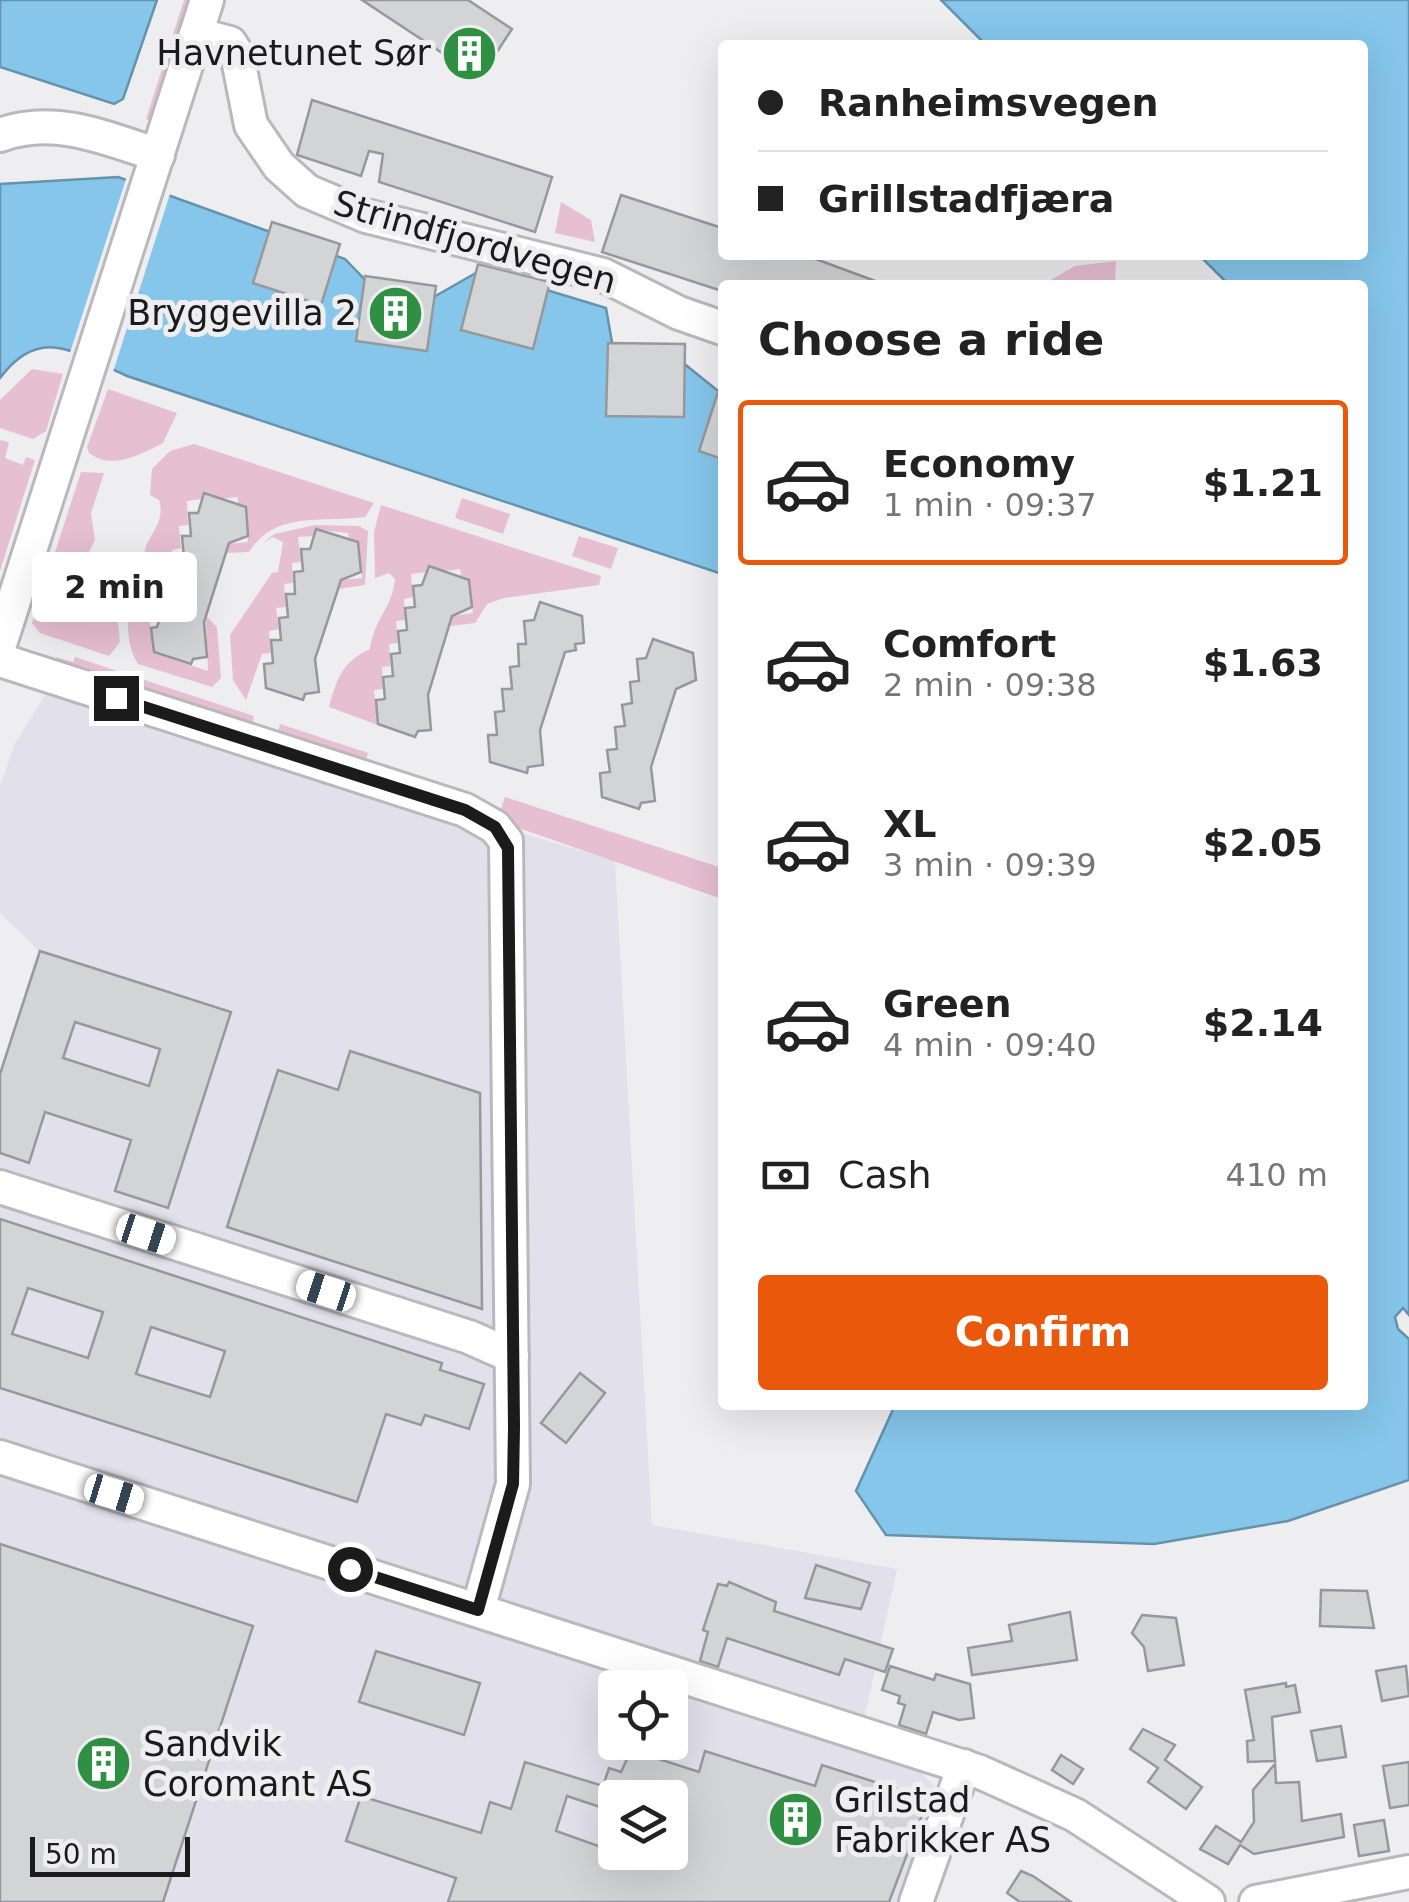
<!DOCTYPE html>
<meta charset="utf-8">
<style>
:root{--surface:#fff;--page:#f6f6f6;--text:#222;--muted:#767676;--line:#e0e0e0;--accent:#ea580c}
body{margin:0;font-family:"DejaVu Sans",sans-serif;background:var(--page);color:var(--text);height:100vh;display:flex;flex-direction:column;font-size:38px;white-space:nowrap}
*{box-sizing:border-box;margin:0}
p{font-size:32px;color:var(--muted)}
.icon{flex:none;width:55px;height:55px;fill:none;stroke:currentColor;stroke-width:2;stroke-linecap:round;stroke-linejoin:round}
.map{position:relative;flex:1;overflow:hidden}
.sheet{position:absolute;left:718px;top:280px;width:650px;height:1130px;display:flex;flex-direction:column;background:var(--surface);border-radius:10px;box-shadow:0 10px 40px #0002}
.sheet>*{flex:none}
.guide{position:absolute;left:718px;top:40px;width:650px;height:220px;border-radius:10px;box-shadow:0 10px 40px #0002;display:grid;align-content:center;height:220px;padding:0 40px;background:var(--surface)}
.controls{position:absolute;left:598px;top:1670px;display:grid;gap:20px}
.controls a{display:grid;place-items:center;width:90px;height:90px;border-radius:10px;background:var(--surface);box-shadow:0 10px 40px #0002;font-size:50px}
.scale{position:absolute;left:30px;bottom:25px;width:160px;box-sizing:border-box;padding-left:10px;border:5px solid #1b1b1c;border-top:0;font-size:28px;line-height:35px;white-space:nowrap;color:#1b1b1c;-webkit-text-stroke:8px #eeeef1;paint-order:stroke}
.end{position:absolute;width:45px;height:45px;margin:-22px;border:12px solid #1b1b1c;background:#fff;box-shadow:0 0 0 5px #fff}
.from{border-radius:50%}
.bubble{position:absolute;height:70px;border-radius:10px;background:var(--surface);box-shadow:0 10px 40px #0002;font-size:32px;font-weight:700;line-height:70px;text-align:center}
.car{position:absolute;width:30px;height:60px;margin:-30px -15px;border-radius:12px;box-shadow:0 0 8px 2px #0007;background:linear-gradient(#fff 24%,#345 0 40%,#fff 0 76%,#345 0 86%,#fff 0)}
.guide b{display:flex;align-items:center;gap:35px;height:95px;font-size:38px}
.guide b+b{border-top:2px solid var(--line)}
.guide i{width:25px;height:25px;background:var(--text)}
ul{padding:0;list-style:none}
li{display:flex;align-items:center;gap:30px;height:165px;margin:0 20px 15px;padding:0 20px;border:5px solid transparent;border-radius:10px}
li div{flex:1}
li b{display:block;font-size:38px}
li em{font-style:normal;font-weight:700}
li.current{border-color:var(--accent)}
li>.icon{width:90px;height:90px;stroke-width:1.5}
h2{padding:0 40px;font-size:45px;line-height:120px}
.pay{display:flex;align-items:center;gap:25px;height:110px;padding:0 40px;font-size:38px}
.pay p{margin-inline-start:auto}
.cta{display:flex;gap:20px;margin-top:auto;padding:20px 40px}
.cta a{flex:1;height:115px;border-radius:10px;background:var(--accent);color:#fff;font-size:40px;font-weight:700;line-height:115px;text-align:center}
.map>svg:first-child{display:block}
.built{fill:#e1e0eb;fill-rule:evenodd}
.green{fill:#e6bfd1}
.water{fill:#85c6ea;stroke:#6593ac;stroke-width:2.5}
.pier{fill:#eeeef1}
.building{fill:#d2d4d6;stroke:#97989b;stroke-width:2.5;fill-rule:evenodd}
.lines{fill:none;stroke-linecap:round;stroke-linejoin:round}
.minor-casing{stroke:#b9b9bc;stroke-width:38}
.minor{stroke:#fff;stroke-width:32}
.route{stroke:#1b1b1c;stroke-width:12}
.labels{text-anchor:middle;stroke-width:10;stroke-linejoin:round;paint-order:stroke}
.poi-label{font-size:35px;fill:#1b1b1c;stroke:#eeeef1;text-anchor:end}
.street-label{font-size:35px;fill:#1b1b1c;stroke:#eeeef1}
</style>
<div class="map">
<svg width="1409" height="1902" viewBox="0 0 1409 1902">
<rect width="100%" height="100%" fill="#eeeef1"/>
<!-- built -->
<path class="built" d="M48 690 615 861 652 1525 897 1569 865 1715 941 1793 901 1902H0V1071L38 950 0 913V786L14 745ZM615 1688H670V1742H615ZM615 1798H670V1852H615Z"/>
<!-- green -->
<g class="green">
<path d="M184 0H197L157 123 146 119Z"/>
<path d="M561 202 591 220 595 242 555 233Z"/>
<path d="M1116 261 1115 285H1042L1075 266Z"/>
<path d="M32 369 63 374 46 431 33 439 0 428V400Z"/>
<path d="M108 389 177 413 163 443C141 454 112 471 89 453L87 447Z"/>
<path d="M0 440 9 442 5 458 23 465 26 457 35 460 0 571Z"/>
<path d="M194 444 374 503 365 517C323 523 275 510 249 552L225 553 227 544 248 542 244 508 238 505V497L217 499 203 494 202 499 187 501 188 525 179 526 181 548 172 550 173 570 164 571 166 593 157 594 159 612 149 614 153 653 208 671 206 616 217 627 221 678 212 687 138 664C123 641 128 608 132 582L144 574C146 566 143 556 145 549 149 535 166 521 159 500L150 495 152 469 170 451Z"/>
<path d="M81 472 104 473 91 513 95 540 76 578 89 600C117 608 118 613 120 642L109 656 40 633 32 623Z"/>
<path d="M462 498 510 514 503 534 455 518Z"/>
<path d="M381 505 601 576 599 585 504 598 487 604 475 623 450 626 453 616 473 613 470 580 461 577 460 569 444 571 429 566 426 572 411 574 413 597 404 599 405 620 396 621 398 643 389 644 391 666 382 667 383 689 374 690 378 725 329 707C337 678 343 661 370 649 375 616 392 609 395 579L389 573 375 578 374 532Z"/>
<path d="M315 525 359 526 368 531 365 585 338 589 341 580 362 578 358 543 349 540 348 533 317 530 314 536 298 537 301 562 292 563 293 583 284 584 286 607 276 608 279 629 269 631 271 653 262 654 246 700 233 680 230 635 272 573 278 572 283 542 273 537 263 543 274 534Z"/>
<path d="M579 536 618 548 611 569 572 556Z"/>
<path d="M56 657 73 662 75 657 254 716 250 731 53 666Z"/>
<path d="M280 724 368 753 365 762 276 739Z"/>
<path d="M505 797 722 868V899L510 825 499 814Z"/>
</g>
<!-- water -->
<g class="water">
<path d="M0 0H157L123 99 114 104 0 67Z"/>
<path d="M941 0H1409V1315L1403 1308 1395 1317 1398 1329 1409 1339V1480L1288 1521 1154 1544 886 1535 856 1491 895 1405H1362V285H1229L1199 255H1362V45H986Z"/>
<path d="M118 177 345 259 373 288 432 298 481 270 606 308 614 354 682 362 722 394V574L127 376C76 354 41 323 0 378V184Z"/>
</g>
<!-- pier -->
<path class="pier" d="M127 176 171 191 112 375 69 356Z"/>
<!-- building -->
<g class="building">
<path d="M362 0H468L512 29 480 78Z"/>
<path d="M312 100 552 177 535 232 379 182 383 154 369 151 361 176 297 155Z"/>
<path d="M621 195 722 228V255H805L886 285H722V291L602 252Z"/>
<path d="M272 222 340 244 321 305 253 283Z"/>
<path d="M478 264 550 282 533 349 461 330Z"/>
<path d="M365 276 436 286 427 351 356 341Z"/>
<path d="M608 343 685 344 684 417 606 416Z"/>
<path d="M719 389 722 390V459L699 451Z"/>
<path d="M204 493 246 507 248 536 229 543 204 622 207 657 193 659 191 664 154 652 151 628 157 627 168 594 167 582 176 581 174 559 184 558 182 536H191L189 513H198Z"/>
<path d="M316 529 358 542 361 572 341 580 315 659 319 692 305 694 303 700 266 688 264 664 273 663 271 640H281L279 618 288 617 286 594H295L294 572 303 571 301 549H310Z"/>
<path d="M429 566 469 580 472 607 452 616 428 695 431 730 418 731 415 737 378 724 376 700 385 699 383 677 393 676 391 654 400 653 398 631 407 630 405 608 415 607 413 586 422 585Z"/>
<path d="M540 602 582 616 584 643 575 644 576 650 565 652 540 730 543 765 528 767 527 773 490 762 488 735H497L495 712 504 711 502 689H512L510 667 519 666 518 644H526L524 621 534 620Z"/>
<path d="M653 639 693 653 696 680 676 689 651 767 655 801 641 803 639 809 602 797 600 773 610 772 607 750 617 749 615 727 625 726 622 705 632 703 630 682 639 681 637 659 646 658Z"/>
<path d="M40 951 231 1012 168 1208 115 1191 131 1140 45 1112 29 1163 0 1153V1074ZM75 1022 160 1049 149 1086 63 1058Z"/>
<path d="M350 1051 480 1093 482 1309 227 1227 278 1070 338 1090Z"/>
<path d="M0 1219 442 1363 440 1370 484 1384 469 1429 425 1415 421 1425 386 1414 357 1502 0 1388ZM28 1288 103 1312 88 1358 12 1334ZM151 1327 225 1351 210 1397 136 1374Z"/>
<path d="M580 1373 605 1393 566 1443 541 1423Z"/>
<path d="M0 1544 253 1626 163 1902H0Z"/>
<path d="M816 1565 870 1583 861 1609 805 1598Z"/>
<path d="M729 1582 776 1602 774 1611 893 1649 885 1672 845 1659 839 1675 727 1638 718 1667 700 1661 708 1632 703 1630 718 1584 727 1586Z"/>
<path d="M1321 1590 1367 1591 1374 1628 1320 1626Z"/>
<path d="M1070 1612 1077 1660 972 1675 968 1648 1012 1641 1009 1625Z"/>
<path d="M1142 1615 1176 1618 1184 1665 1148 1671 1144 1647 1132 1633Z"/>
<path d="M376 1651 480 1683 464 1735 359 1702Z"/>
<path d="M890 1666 934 1680 936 1674 970 1684 974 1718 959 1720 933 1712 926 1734 899 1725 905 1705 898 1703 900 1696 882 1690Z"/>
<path d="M1406 1666 1409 1696 1382 1701 1376 1671Z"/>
<path d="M1286 1683V1687L1295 1685 1300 1712 1272 1717 1275 1761 1248 1762 1247 1741 1254 1740 1245 1690Z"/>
<path d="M1341 1726 1346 1757 1317 1761 1311 1731Z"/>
<path d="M1143 1729 1175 1745 1165 1760 1202 1787 1186 1809 1148 1782 1158 1768 1130 1749Z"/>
<path d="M631 1750 699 1772 705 1751 815 1786 822 1765 928 1799 889 1902H448L456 1878 346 1841 361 1796 481 1833 490 1802 511 1809 525 1762 603 1786 609 1768 621 1772ZM567 1796 615 1812V1798H670V1852H615L556 1831Z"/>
<path d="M1061 1755 1083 1769 1073 1784 1052 1770Z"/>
<path d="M1409 1762V1805L1390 1808 1383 1766Z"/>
<path d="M1275 1764 1276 1783 1299 1782 1302 1821 1341 1814 1344 1837 1254 1854 1240 1845 1228 1864 1200 1849 1216 1826 1241 1842 1254 1822 1253 1790Z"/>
<path d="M1384 1820 1389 1851 1359 1856 1354 1825Z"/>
<path d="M1021 1871 1033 1876 1071 1902H1020L1007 1893Z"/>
</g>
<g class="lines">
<defs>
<g id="minor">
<path d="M196 34 230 43 237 54 251 125 279 166 307 191 366 216 603 275 679 313 722 328"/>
<path d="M0 135C54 115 106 138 158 155"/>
<path d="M0 644 207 0"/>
<path d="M0 660 465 810 495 827 506 841 513 1484 478 1610"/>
<path d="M0 1187 469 1337 512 1356"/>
<path d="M0 1457 980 1772 1075 1815 1208 1902"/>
<path d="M916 1902 964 1766"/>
<path d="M1256 1902 1409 1872"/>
</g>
</defs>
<!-- minor casing -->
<use href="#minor" class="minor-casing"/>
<!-- minor -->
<use href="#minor" class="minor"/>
</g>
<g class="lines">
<!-- route -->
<path class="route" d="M116 698 465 810 495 827 508 848 514 1427 513 1484 478 1610 350 1569"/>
</g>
<!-- icons -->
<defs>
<symbol id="building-disc" viewBox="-11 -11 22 22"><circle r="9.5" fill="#2f8f42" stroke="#eeeef1"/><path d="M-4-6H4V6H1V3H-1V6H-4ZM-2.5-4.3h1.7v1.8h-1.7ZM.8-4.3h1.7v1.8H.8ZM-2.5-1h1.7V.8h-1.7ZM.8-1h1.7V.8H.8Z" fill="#fff"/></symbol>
</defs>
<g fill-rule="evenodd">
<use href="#building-disc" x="438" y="22" width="63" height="63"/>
<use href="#building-disc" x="364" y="282" width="63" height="63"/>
<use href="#building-disc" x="72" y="1732" width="63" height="63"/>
<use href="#building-disc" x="764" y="1788" width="63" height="63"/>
</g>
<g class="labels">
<!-- poi labels -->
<g class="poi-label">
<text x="431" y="65">Havnetunet Sør</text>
<text x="357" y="325">Bryggevilla 2</text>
<text x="143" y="1756" text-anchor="start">Sandvik<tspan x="143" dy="40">Coromant AS</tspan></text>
<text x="834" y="1812" text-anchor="start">Grilstad<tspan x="834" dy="40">Fabrikker AS</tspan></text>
</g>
<!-- street labels -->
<g class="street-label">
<text transform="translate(475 242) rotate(16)" y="12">Strindfjordvegen</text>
</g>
</g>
</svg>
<div class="controls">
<a><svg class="icon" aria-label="locate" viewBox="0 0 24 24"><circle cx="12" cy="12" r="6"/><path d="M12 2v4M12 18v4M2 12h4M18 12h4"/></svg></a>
<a><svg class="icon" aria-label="layers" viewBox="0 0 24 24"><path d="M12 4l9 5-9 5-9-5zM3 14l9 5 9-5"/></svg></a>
</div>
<div class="scale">50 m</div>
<i class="end from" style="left:350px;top:1569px"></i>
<i class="end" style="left:116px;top:698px"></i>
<div class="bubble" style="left:32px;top:552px;width:165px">2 min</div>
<i class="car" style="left:146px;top:1234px;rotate:108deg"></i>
<i class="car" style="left:326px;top:1291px;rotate:288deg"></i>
<i class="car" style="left:114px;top:1494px;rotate:107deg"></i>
<div class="guide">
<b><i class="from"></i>Ranheimsvegen</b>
<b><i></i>Grillstadfjæra</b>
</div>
<section class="sheet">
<h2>Choose a ride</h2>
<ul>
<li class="current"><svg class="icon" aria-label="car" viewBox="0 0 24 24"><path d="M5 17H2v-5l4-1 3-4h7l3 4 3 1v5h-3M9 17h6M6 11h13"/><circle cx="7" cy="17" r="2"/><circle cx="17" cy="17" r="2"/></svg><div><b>Economy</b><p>1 min · 09:37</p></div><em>$1.21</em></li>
<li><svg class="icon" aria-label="car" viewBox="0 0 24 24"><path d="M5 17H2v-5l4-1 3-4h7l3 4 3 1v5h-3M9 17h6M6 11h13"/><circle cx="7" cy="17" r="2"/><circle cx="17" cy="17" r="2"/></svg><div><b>Comfort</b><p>2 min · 09:38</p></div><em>$1.63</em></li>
<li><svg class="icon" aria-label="car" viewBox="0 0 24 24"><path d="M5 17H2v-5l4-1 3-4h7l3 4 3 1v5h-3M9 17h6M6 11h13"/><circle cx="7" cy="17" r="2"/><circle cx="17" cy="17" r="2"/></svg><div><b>XL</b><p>3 min · 09:39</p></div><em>$2.05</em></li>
<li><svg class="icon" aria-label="car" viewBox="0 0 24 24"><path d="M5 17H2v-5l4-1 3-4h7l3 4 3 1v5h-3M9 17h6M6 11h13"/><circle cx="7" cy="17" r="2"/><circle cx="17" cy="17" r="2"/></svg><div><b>Green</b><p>4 min · 09:40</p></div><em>$2.14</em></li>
</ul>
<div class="pay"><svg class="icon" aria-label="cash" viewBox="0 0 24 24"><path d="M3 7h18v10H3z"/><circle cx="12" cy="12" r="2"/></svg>Cash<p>410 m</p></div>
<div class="cta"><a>Confirm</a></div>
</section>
</div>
